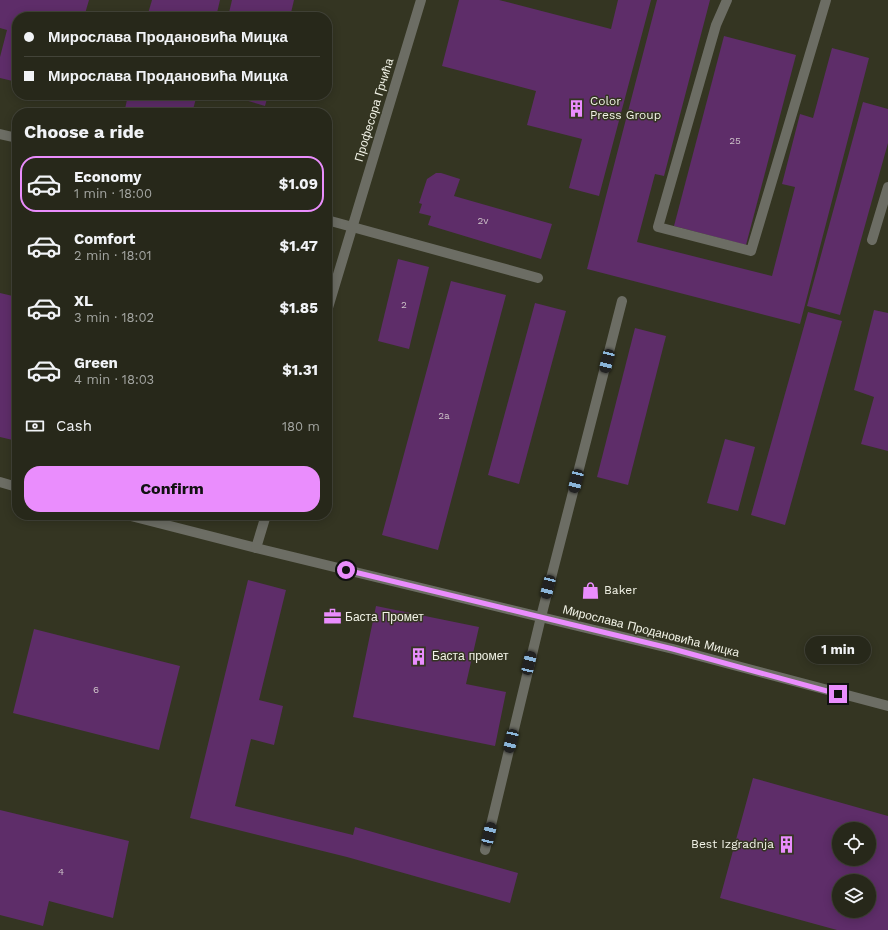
<!DOCTYPE html>
<meta charset="utf-8">
<style>
:root{--surface:#27281a;--page:#2f3023;--text:#f1f3f6;--muted:#a4a6a2;--line:#434439;--accent:#ea8dfd}
body{margin:0;font-family:"Work Sans",sans-serif;background:var(--page);color:var(--text);height:100vh;display:flex;flex-direction:column;font-size:15px;white-space:nowrap}
*{box-sizing:border-box;margin:0}
p{font-size:13px;color:var(--muted)}
.icon{flex:none;width:22px;height:22px;fill:none;stroke:currentColor;stroke-width:2;stroke-linecap:round;stroke-linejoin:round}
.map{position:relative;flex:1;overflow:hidden}
.drawer{position:absolute;left:12px;top:108px;width:320px;height:412px;display:flex;flex-direction:column;background:var(--surface);border-radius:16px;box-shadow:0 2px 10px #0003,0 0 0 1px var(--line)}
.drawer>*{flex:none}
.top-card{position:absolute;left:12px;top:12px;width:320px;height:88px;border-radius:16px;box-shadow:0 2px 10px #0003,0 0 0 1px var(--line);display:grid;align-content:center;height:88px;padding:0 12px;background:var(--surface)}
.buttons{position:absolute;left:832px;top:822px;display:grid;gap:8px}
.buttons a{display:grid;place-items:center;width:44px;height:44px;border-radius:50%;background:var(--surface);box-shadow:0 2px 10px #0003,0 0 0 1px var(--line);font-size:20px}
.end{position:absolute;width:18px;height:18px;margin:-9px;border:5px solid #ea8dfd;background:#111;box-shadow:0 0 0 2px #111}
.from{border-radius:50%}
.bubble{position:absolute;height:28px;border-radius:14px;background:var(--surface);box-shadow:0 2px 10px #0003,0 0 0 1px var(--line);font-size:13px;font-weight:700;line-height:28px;text-align:center}
.car{position:absolute;width:12px;height:24px;margin:-12px -6px;border-radius:5px;box-shadow:0 0 3px 1px #0007;background:linear-gradient(#222 24%,#8ab4d8 0 40%,#222 0 76%,#8ab4d8 0 86%,#222 0)}
.top-card b{display:flex;align-items:center;gap:14px;height:38px;font-size:15px}
.top-card b+b{border-top:1px solid var(--line)}
.top-card i{width:10px;height:10px;background:var(--text)}
ul{padding:0;list-style:none}
li{display:flex;align-items:center;gap:12px;height:56px;margin:0 8px 6px;padding:0 4px;border:2px solid transparent;border-radius:16px}
li div{flex:1}
li b{display:block;font-size:15px}
li em{font-style:normal;font-weight:700}
li.selected{border-color:var(--accent)}
li>.icon{width:36px;height:36px;stroke-width:1.5}
h2{padding:0 12px;font-size:18px;line-height:48px}
.pay{display:flex;align-items:center;gap:10px;height:44px;padding:0 12px;font-size:15px}
.pay p{margin-inline-start:auto}
.action{display:flex;gap:8px;margin-top:auto;padding:8px 12px}
.action a{flex:1;height:46px;border-radius:16px;background:var(--accent);color:#111;font-size:16px;font-weight:700;line-height:46px;text-align:center}
.map>svg:first-child{display:block}
.building{fill:#5e2d69;fill-rule:evenodd}
.lines{fill:none;stroke-linecap:round;stroke-linejoin:round}
.minor{stroke:#6c6d64;stroke-width:10}
.route{stroke:#ea8dfd;stroke-width:5}
.labels{text-anchor:middle;stroke-width:3;stroke-linejoin:round;paint-order:stroke}
.number-label{font-size:10px;fill:#cdc2c8}
.poi-label{font-size:12px;fill:#f2f3e7;stroke:#343522;text-anchor:start}
.street-label{font-size:12px;fill:#f2f3e7;stroke:#343522}
</style>
<div class="map">
<svg width="888" height="930" viewBox="0 0 888 930">
<rect width="100%" height="100%" fill="#343522"/>
<!-- building -->
<g class="building">
<path d="M0 0H89L84 17H17V82L0 78V57L7 30 0 28Z"/>
<path d="M152 0H220L216 17H147Z"/>
<path d="M232 0H294L290 17H228Z"/>
<path d="M459 0H499L611 29 618 0H651L599 196 569 188 582 139 527 125 536 91 442 66Z"/>
<path d="M657 0H710L664 176 655 174 637 242 772 276 795 187 782 184 800 114 813 118 832 48 869 58 800 324 587 269Z"/>
<path d="M724 36 796 55 746 245 674 226Z"/>
<path d="M128 95H197L192 113H142L125 109Z"/>
<path d="M228 95H268L265 106Z"/>
<path d="M863 102 888 109V143L840 315 807 306Z"/>
<path d="M436 173H441L460 179 454 196 552 224 541 259 428 225 431 216 419 213 422 204 419 203 427 179Z"/>
<path d="M398 259 429 267 409 349 378 341Z"/>
<path d="M451 281 506 295 438 550 382 535Z"/>
<path d="M0 293 17 297V441L0 437Z"/>
<path d="M535 303 566 311 519 484 488 475Z"/>
<path d="M874 310 888 313V451L861 444 874 397 854 390Z"/>
<path d="M808 312 842 321 785 525 751 515Z"/>
<path d="M635 328 666 336 628 485 597 477Z"/>
<path d="M725 439 755 447 738 511 707 503Z"/>
<path d="M248 580 286 590 259 700 283 706 274 745 251 739 235 806 353 835 355 827 518 873 510 903 347 857 190 818Z"/>
<path d="M376 606 479 627 466 684 506 692 495 746 353 717Z"/>
<path d="M34 629 180 666 159 750 13 713Z"/>
<path d="M753 778 888 816V930H837L720 898ZM839 829H869V859H839ZM839 881H869V911H839Z"/>
<path d="M0 810 129 841 113 918 49 901 43 926 0 915Z"/>
</g>
<g class="lines">
<!-- minor -->
<g class="minor">
<path d="M727 0 716 25 658 227 751 251 826 0"/>
<path d="M0 134 17 138"/>
<path d="M327 220 538 278"/>
<path d="M872 240 888 187"/>
<path d="M327 311 421 0"/>
<path d="M0 482 17 487"/>
<path d="M127 515 256 548 673 649 888 706"/>
<path d="M256 548 266 515"/>
<path d="M485 850 541 617 622 301"/>
</g>
</g>
<g class="lines">
<!-- route -->
<path class="route" d="M346 570 673 649 838 694"/>
</g>
<!-- icons -->
<defs>
<symbol id="building-bare" viewBox="-9 -9 18 18"><path d="M-4-6H4V6H1V3H-1V6H-4ZM-2.5-4.3h1.7v1.8h-1.7ZM.8-4.3h1.7v1.8H.8ZM-2.5-1h1.7V.8h-1.7ZM.8-1h1.7V.8H.8Z" fill="#ea8dfd" stroke="#343522" stroke-width="2.5" paint-order="stroke"/></symbol>
<symbol id="shop-bare" viewBox="-9 -9 18 18"><path d="M-5-2.5h2.3a2.7 3.5 0 0 1 5.4 0H5L5.5 6h-11ZM-1.5-2.5h3a1.5 2.3 0 0 0-3 0Z" fill="#ea8dfd" stroke="#343522" stroke-width="2.5" paint-order="stroke"/></symbol>
<symbol id="office-bare" viewBox="-9 -9 18 18"><path d="M-6-3h4V-5.5h4V-3h4V5H-6ZM-1-4.5V-3h2v-1.5ZM-6 0V1H6V0Z" fill="#ea8dfd" stroke="#343522" stroke-width="2.5" paint-order="stroke"/></symbol>
</defs>
<g fill-rule="evenodd">
<use href="#building-bare" x="564" y="96" width="25" height="25"/>
<use href="#shop-bare" x="578" y="578" width="25" height="25"/>
<use href="#office-bare" x="320" y="604" width="25" height="25"/>
<use href="#building-bare" x="406" y="644" width="25" height="25"/>
<use href="#building-bare" x="774" y="832" width="25" height="25"/>
</g>
<g class="labels">
<!-- number labels -->
<g class="number-label">
<text x="735" y="144">25</text>
<text x="483" y="224">2v</text>
<text x="404" y="308">2</text>
<text x="444" y="419">2a</text>
<text x="96" y="693">6</text>
<text x="61" y="875">4</text>
</g>
<!-- poi labels -->
<g class="poi-label">
<text x="590" y="105">Color<tspan x="590" dy="14">Press Group</tspan></text>
<text x="604" y="594">Baker</text>
<text x="345" y="621">Баста Промет</text>
<text x="432" y="660">Баста промет</text>
<text x="774" y="848" text-anchor="end">Best Izgradnja</text>
</g>
<!-- street labels -->
<g class="street-label">
<text transform="translate(374 110) rotate(-73)" y="4">Професора Грчића</text>
<text transform="translate(651 631) rotate(14)" y="4">Мирослава Продановића Мицка</text>
</g>
</g>
</svg>
<div class="buttons">
<a><svg class="icon" aria-label="locate" viewBox="0 0 24 24"><circle cx="12" cy="12" r="6"/><path d="M12 2v4M12 18v4M2 12h4M18 12h4"/></svg></a>
<a><svg class="icon" aria-label="layers" viewBox="0 0 24 24"><path d="M12 4l9 5-9 5-9-5zM3 14l9 5 9-5"/></svg></a>
</div>
<i class="end from" style="left:346px;top:570px"></i>
<i class="end" style="left:838px;top:694px"></i>
<div class="bubble" style="left:805px;top:636px;width:66px">1 min</div>
<i class="car" style="left:607px;top:361px;rotate:194deg"></i>
<i class="car" style="left:576px;top:481px;rotate:194deg"></i>
<i class="car" style="left:548px;top:587px;rotate:194deg"></i>
<i class="car" style="left:529px;top:663px;rotate:13deg"></i>
<i class="car" style="left:511px;top:741px;rotate:193deg"></i>
<i class="car" style="left:489px;top:834px;rotate:13deg"></i>
<div class="top-card">
<b><i class="from"></i>Мирослава Продановића Мицка</b>
<b><i></i>Мирослава Продановића Мицка</b>
</div>
<section class="drawer">
<h2>Choose a ride</h2>
<ul>
<li class="selected"><svg class="icon" aria-label="car" viewBox="0 0 24 24"><path d="M5 17H2v-5l4-1 3-4h7l3 4 3 1v5h-3M9 17h6M6 11h13"/><circle cx="7" cy="17" r="2"/><circle cx="17" cy="17" r="2"/></svg><div><b>Economy</b><p>1 min · 18:00</p></div><em>$1.09</em></li>
<li><svg class="icon" aria-label="car" viewBox="0 0 24 24"><path d="M5 17H2v-5l4-1 3-4h7l3 4 3 1v5h-3M9 17h6M6 11h13"/><circle cx="7" cy="17" r="2"/><circle cx="17" cy="17" r="2"/></svg><div><b>Comfort</b><p>2 min · 18:01</p></div><em>$1.47</em></li>
<li><svg class="icon" aria-label="car" viewBox="0 0 24 24"><path d="M5 17H2v-5l4-1 3-4h7l3 4 3 1v5h-3M9 17h6M6 11h13"/><circle cx="7" cy="17" r="2"/><circle cx="17" cy="17" r="2"/></svg><div><b>XL</b><p>3 min · 18:02</p></div><em>$1.85</em></li>
<li><svg class="icon" aria-label="car" viewBox="0 0 24 24"><path d="M5 17H2v-5l4-1 3-4h7l3 4 3 1v5h-3M9 17h6M6 11h13"/><circle cx="7" cy="17" r="2"/><circle cx="17" cy="17" r="2"/></svg><div><b>Green</b><p>4 min · 18:03</p></div><em>$1.31</em></li>
</ul>
<div class="pay"><svg class="icon" aria-label="cash" viewBox="0 0 24 24"><path d="M3 7h18v10H3z"/><circle cx="12" cy="12" r="2"/></svg>Cash<p>180 m</p></div>
<div class="action"><a>Confirm</a></div>
</section>
</div>
